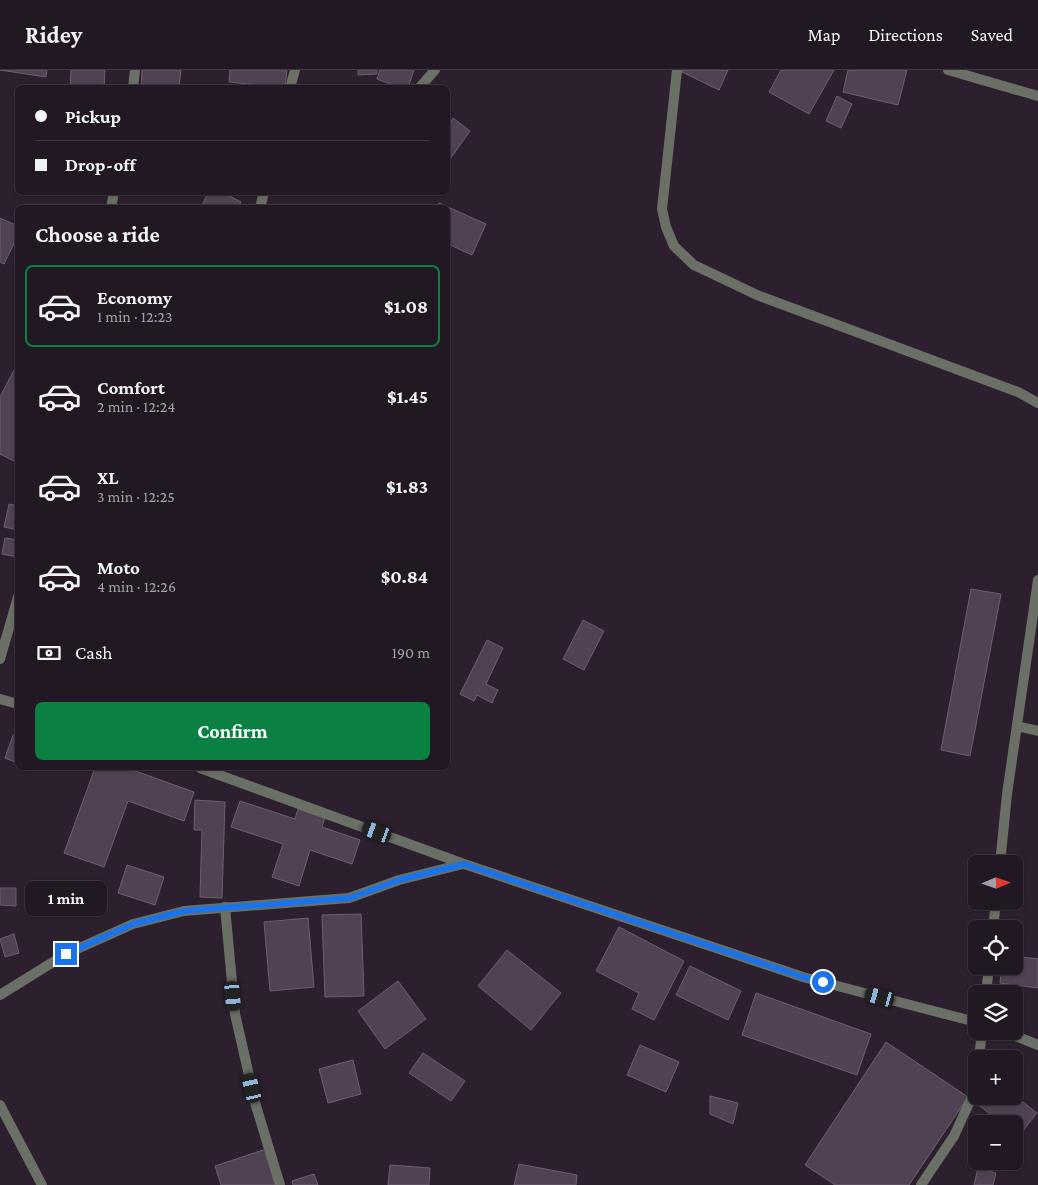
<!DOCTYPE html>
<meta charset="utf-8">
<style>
:root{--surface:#211823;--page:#2d2530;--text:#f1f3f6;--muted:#a2a0a6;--line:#3e3741;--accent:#0b8043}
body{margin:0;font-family:"Crimson Pro",serif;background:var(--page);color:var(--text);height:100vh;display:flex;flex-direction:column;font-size:19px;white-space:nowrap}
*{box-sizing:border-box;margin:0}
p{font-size:16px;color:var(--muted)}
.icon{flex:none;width:28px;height:28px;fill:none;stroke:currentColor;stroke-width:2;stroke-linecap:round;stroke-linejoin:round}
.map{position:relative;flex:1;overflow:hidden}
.sheet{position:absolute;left:15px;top:135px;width:435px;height:565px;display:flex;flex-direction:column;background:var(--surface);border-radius:8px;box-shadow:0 1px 4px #0004,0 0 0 1px var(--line)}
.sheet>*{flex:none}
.hud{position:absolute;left:15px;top:15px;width:435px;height:110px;border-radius:8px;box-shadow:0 1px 4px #0004,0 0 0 1px var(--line);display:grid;align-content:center;height:110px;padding:0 20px;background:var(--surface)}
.needle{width:32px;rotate:88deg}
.buttons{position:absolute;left:968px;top:785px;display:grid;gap:10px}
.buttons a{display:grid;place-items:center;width:55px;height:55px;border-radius:8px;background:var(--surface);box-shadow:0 1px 4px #0004,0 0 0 1px var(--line);font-size:25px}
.end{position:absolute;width:22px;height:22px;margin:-11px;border:6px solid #1a73e8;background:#fff;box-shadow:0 0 0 2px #fff}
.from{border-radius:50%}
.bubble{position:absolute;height:35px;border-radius:8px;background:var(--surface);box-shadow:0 1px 4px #0004,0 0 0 1px var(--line);font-size:16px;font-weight:700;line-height:35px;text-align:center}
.car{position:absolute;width:15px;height:30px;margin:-15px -8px;border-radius:6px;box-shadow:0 0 4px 1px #0007;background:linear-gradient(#222 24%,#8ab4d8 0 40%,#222 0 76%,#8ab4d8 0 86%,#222 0)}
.hud b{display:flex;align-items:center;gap:18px;height:48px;font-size:19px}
.hud b+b{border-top:1px solid var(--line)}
.hud i{width:12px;height:12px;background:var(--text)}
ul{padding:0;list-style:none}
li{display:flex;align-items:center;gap:15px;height:82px;margin:0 10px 8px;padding:0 10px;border:2px solid transparent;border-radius:8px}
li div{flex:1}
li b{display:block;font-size:19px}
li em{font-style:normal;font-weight:700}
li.selected{border-color:var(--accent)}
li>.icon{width:45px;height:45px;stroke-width:1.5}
h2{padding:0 20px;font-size:22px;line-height:60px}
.pay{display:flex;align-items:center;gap:12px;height:55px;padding:0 20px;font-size:19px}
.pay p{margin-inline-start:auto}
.action{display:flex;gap:10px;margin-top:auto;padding:10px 20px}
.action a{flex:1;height:58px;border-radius:8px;background:var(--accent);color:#fff;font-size:20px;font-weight:700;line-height:58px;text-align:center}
header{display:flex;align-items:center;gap:30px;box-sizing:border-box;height:70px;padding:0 25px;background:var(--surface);border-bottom:1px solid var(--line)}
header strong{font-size:24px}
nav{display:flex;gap:28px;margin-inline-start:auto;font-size:18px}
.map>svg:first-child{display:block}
.building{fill:#504253;stroke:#6d5f71}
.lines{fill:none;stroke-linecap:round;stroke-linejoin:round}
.minor{stroke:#6b7066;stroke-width:10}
.route{stroke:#1a73e8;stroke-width:6}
</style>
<header>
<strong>Ridey</strong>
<nav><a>Map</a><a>Directions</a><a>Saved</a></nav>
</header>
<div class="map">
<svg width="1038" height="1115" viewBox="0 0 1038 1115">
<rect width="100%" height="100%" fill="#2c202f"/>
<!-- building -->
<g class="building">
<path d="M0 0H47L46 7Z"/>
<path d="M71 0H105L104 18H70Z"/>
<path d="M142 0H181L179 18H141Z"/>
<path d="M230 0H287L285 18 229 12Z"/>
<path d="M358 0H377V4L358 5Z"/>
<path d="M380 0H414L408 18H401L377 9Z"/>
<path d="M683 0H728L719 20 682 2Z"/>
<path d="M781 0H834L809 44 769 22Z"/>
<path d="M848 0H907L898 35 843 22Z"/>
<path d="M837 26 852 34 841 58 826 51Z"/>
<path d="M453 48 470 61 448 92V56Z"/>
<path d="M208 122H222L241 132 238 138H201Z"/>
<path d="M439 133 486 154 472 185 448 174V138H437Z"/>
<path d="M0 148 18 156V165L4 194 0 192Z"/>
<path d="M14 300 18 302V393L0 384V327Z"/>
<path d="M9 434 18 436V460L4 457Z"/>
<path d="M5 468 18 470V487L2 484Z"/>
<path d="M971 519 1001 524 970 686 941 680Z"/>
<path d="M583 550 604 561 584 600 563 589Z"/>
<path d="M487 570 503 578 486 614 498 620 492 633 477 625 474 631 460 624Z"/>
<path d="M13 665 18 666V693L5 688Z"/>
<path d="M95 698H127L194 722 184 751 128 731 104 797 64 783Z"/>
<path d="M195 730 225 732 222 828 200 827 202 760H194Z"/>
<path d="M240 731 295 749 298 739 325 747 322 757 360 770 352 794 310 780 299 816 272 807 283 774 231 757Z"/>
<path d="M127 795 164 807 155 835 118 823Z"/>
<path d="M0 818H16V836L0 835Z"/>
<path d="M361 844 364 926 325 927 322 845Z"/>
<path d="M308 848 314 917 270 921 264 852Z"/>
<path d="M619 857 684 891 654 950 632 939 639 923 596 901Z"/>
<path d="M14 864 19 883 5 887 0 869Z"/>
<path d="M507 880 561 923 531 960 478 916Z"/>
<path d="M1014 886 1038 889V918L1000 913 1002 896H1014Z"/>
<path d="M690 896 741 921 728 950 676 925Z"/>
<path d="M398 911 426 949 385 979 358 941Z"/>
<path d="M756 923 871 964 857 1005 742 965Z"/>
<path d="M886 972 968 1027 909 1115H835L805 1095Z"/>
<path d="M640 975 679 992 666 1022 627 1005Z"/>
<path d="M423 983 465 1011 451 1031 409 1003Z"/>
<path d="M353 990 361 1024 328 1033 319 999Z"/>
<path d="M1014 1025 1037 1043 1018 1067 1014 1063V1054H1002L979 1035 987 1026H1014Z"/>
<path d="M710 1026 738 1033 733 1054 710 1044Z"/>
<path d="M266 1079 278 1115H221L215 1096Z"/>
<path d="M519 1094 577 1105 576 1115H514Z"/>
<path d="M390 1095 430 1098 429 1115H388Z"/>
<path d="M978 1098 996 1103 993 1115H974Z"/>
<path d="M314 1104 318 1115H293L292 1111Z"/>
</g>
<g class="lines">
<!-- minor -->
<g class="minor">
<path d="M677 0 662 139 666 157 674 176 694 195 757 225 1018 322 1038 333"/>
<path d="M948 0 1038 26"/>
<path d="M133 18 135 0"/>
<path d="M290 18 295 0"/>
<path d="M419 18 435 0"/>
<path d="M111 138 114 122"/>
<path d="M260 138 264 122"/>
<path d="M0 589 18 527"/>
<path d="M0 629 18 634"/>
<path d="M1017 656 1038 661"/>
<path d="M200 698 464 794 803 907 976 952"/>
<path d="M1000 794 1007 724 1038 510"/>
<path d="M225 837 235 944 256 1036 280 1115"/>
<path d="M993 859 996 831"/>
<path d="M986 924 989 896"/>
<path d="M0 925 66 884 133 854 184 841 349 828 399 810 463 794"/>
<path d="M1003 961 1038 975"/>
<path d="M979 989 982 961"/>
<path d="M0 1035 42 1115"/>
<path d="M921 1115 954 1066 976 1018"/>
</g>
</g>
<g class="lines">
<!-- route -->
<path class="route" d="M66 884 133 854 184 841 350 828 399 810 464 794 803 907 823 912"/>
</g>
</svg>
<div class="buttons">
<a><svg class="needle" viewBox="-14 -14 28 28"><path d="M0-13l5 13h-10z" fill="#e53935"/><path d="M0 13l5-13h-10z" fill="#a2a0a6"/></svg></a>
<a><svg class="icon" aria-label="locate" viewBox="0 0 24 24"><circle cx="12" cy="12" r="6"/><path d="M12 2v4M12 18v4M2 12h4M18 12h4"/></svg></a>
<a><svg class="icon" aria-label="layers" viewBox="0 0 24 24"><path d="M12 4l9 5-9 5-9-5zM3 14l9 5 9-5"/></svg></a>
<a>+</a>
<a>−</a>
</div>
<i class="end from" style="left:823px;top:912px"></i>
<i class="end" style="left:66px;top:884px"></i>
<div class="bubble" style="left:25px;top:811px;width:82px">1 min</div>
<i class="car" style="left:377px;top:762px;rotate:290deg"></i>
<i class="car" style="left:233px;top:926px;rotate:175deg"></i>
<i class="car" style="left:880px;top:927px;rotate:285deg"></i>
<i class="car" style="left:252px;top:1018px;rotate:347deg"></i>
<div class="hud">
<b><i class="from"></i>Pickup</b>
<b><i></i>Drop-off</b>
</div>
<section class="sheet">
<h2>Choose a ride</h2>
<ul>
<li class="selected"><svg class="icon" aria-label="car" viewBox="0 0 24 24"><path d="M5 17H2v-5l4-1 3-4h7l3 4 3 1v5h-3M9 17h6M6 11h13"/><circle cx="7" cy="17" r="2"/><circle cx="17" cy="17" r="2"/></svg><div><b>Economy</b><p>1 min · 12:23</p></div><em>$1.08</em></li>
<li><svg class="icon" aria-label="car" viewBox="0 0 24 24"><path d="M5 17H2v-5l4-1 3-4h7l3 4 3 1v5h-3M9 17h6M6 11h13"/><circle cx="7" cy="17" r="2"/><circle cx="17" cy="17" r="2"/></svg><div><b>Comfort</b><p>2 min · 12:24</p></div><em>$1.45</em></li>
<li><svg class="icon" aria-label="car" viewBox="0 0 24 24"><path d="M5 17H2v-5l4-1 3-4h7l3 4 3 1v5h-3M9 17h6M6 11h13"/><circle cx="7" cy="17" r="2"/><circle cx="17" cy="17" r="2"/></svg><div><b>XL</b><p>3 min · 12:25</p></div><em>$1.83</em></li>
<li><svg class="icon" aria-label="car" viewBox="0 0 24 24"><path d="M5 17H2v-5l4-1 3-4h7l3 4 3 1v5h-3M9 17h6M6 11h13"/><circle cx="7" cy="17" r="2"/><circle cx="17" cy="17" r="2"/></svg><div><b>Moto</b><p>4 min · 12:26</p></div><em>$0.84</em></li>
</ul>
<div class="pay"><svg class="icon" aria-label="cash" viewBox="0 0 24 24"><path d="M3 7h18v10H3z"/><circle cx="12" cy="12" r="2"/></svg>Cash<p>190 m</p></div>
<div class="action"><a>Confirm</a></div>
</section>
</div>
